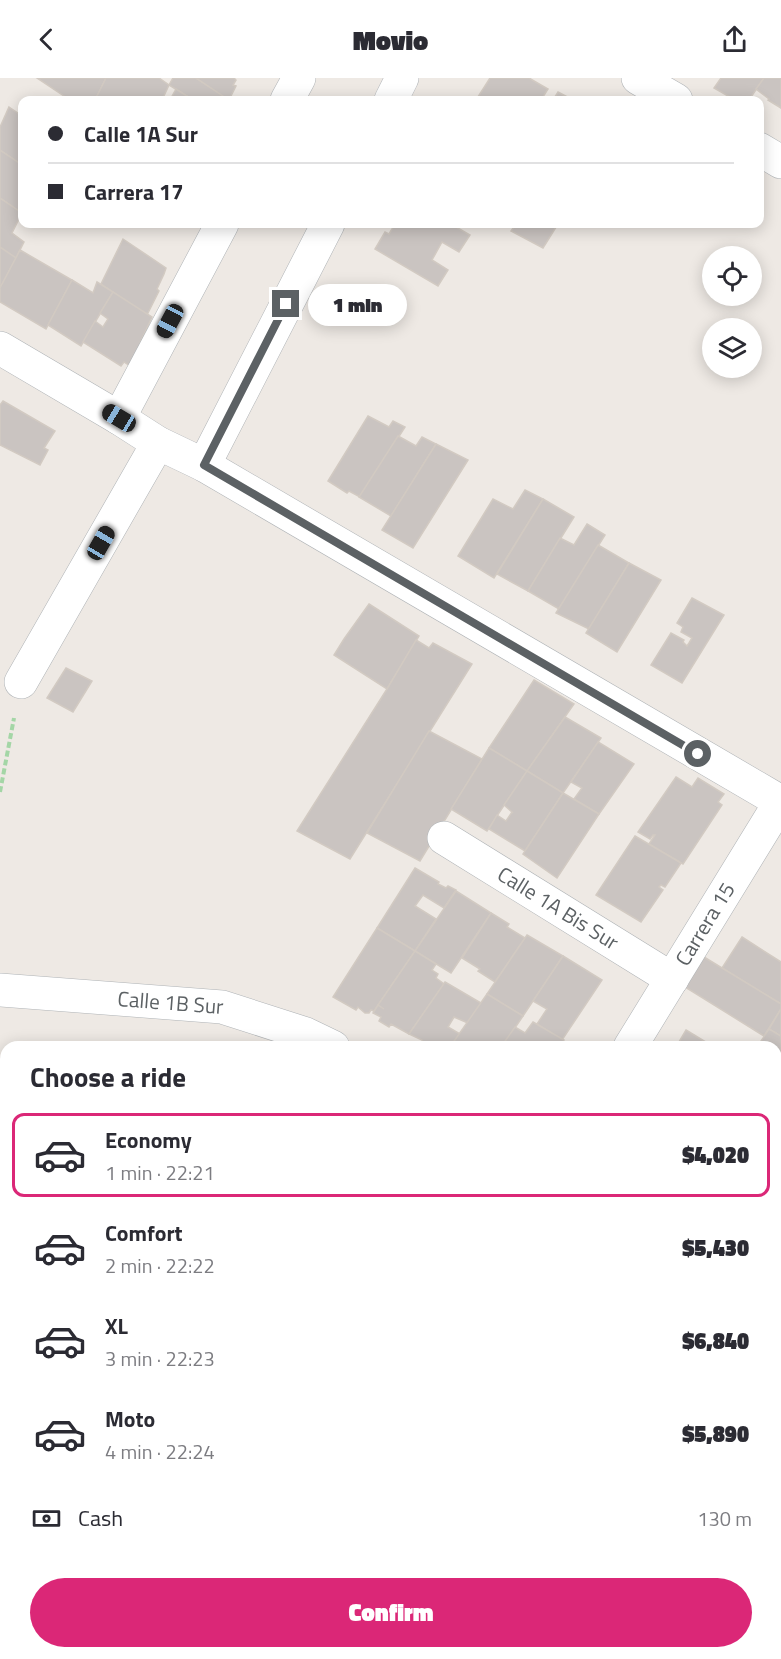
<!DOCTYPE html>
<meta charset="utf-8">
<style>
:root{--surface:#fff;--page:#f2f2f3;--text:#2b2b33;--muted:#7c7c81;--line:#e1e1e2;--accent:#db2777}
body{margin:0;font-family:"Titillium Web",sans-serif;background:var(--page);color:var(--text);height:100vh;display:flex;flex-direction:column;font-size:22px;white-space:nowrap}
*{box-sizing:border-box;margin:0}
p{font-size:20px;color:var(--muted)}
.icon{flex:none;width:33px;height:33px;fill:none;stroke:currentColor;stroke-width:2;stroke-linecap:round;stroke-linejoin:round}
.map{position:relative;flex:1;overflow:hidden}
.panel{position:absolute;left:0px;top:963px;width:782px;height:618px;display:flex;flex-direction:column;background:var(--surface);border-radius:18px 18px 0 0;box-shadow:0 3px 15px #0003}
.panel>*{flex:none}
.banner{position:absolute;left:18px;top:18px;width:746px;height:132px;border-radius:12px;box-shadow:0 3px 15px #0003;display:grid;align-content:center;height:132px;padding:0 30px;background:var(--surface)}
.buttons{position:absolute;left:702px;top:168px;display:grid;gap:12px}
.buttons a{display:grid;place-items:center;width:60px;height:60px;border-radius:50%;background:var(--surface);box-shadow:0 3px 15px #0003;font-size:30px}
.end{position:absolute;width:27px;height:27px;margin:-14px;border:8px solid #5c6164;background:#fff;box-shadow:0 0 0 3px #fff}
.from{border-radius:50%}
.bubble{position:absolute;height:42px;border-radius:21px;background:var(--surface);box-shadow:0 3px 15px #0003;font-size:20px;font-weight:800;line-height:42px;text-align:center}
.car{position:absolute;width:18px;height:36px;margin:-18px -9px;border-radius:8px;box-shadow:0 0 4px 2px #0007;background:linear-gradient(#222 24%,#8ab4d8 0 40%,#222 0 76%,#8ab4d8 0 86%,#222 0)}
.banner b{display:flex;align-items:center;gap:21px;height:57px;font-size:22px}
.banner b+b{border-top:2px solid var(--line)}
.banner i{width:15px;height:15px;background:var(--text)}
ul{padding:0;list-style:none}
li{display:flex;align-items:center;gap:18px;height:84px;margin:0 12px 9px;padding:0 18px;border:3px solid transparent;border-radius:12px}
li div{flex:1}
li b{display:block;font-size:22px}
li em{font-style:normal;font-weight:800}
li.on{border-color:var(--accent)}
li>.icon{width:54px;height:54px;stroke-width:1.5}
h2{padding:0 30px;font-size:27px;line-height:72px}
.pay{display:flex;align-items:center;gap:15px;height:66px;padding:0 30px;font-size:22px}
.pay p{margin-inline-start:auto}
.cta{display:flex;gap:12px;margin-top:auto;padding:12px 30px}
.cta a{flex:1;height:69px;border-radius:36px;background:var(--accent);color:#fff;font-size:24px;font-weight:800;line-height:69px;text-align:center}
header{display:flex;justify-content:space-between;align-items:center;height:78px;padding:0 30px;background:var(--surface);font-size:27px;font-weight:800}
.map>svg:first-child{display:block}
.building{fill:#cac4c1;stroke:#d2cac2;stroke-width:1.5}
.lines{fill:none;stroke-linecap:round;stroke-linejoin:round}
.minor-casing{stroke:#afb3b6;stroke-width:34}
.tertiary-casing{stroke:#afb3b6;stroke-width:34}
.path{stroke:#a4d6a6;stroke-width:4;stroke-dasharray:6 3;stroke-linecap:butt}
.minor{stroke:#fff;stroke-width:33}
.tertiary{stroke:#fff;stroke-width:33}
.route{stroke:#5c6164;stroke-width:8}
.labels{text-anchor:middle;stroke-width:4.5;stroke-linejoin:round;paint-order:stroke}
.street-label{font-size:21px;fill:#5c6164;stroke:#fff}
</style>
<header><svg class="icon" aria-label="back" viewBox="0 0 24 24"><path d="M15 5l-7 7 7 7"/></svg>Movio<svg class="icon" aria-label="share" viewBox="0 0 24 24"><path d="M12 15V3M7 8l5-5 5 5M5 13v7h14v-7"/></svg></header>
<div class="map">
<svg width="781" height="1581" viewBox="0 0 781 1581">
<rect width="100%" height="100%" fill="#eee9e4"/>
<!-- building -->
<g class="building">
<path d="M37 0H106L95 22H70Z"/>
<path d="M106 0H159L169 7 162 22H95Z"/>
<path d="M173 0H196L230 22H193L169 7Z"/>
<path d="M196 0H234L236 2 233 7 236 8 229 22Z"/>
<path d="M490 0H529L548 11 541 22H476Z"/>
<path d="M721 0H764L749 22H735L714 10Z"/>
<path d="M764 0H781V30L768 22 769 21 756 11Z"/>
<path d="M176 11 193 22H170Z"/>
<path d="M558 14 573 22H553Z"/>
<path d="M9 29 22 38V87L0 72V49Z"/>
<path d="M0 72 22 87V135L0 120Z"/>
<path d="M0 120 22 135 12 155 24 164 16 180 0 169Z"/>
<path d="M395 146H451L470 157 459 174 442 164 432 182 448 192 438 208 375 171 385 154 389 156Z"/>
<path d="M516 146H558L543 170 511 153Z"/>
<path d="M123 161 166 190 164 196 157 211 159 213 147 237 101 206Z"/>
<path d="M0 169 16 180 0 210Z"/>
<path d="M20 172 72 202 46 251 0 224V210Z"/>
<path d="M72 202 93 215 97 204 113 214 81 268 48 247Z"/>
<path d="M113 214 152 239 140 265 133 290 124 284 121 288 83 264 95 243 103 249 108 241 100 235Z"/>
<path d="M3 323 55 353 44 370 48 372 40 387 0 367V327Z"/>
<path d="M368 338 389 349 393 343 405 349 360 419 349 413 347 415 328 403Z"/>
<path d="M398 358 416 368 422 359 436 366 391 438 359 419Z"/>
<path d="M436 366 468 382 413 470 382 452Z"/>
<path d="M525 412 543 421 494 500 458 478 493 421 513 431Z"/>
<path d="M543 421 574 439 528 513 497 496Z"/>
<path d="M587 446 605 457 559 531 528 513 560 460 574 467Z"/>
<path d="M598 467 629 485 589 551 556 535Z"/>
<path d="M629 485 661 502 617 574 586 555Z"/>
<path d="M692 520 724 537 682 605 651 587 671 555 684 562 683 564 687 568 689 565 692 560 681 554 683 549 677 545Z"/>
<path d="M369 526 419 558 387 611 334 577 344 561Z"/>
<path d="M416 562 429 570 433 565 472 586 350 781 297 753 387 611Z"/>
<path d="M66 590 92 603 73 634 47 620Z"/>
<path d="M534 602 574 626 527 693 489 670Z"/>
<path d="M565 639 601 660 563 715 527 693Z"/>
<path d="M429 653 482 681 420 783 367 755Z"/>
<path d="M598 664 634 686 599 736 574 721 582 710 571 704Z"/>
<path d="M489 670 527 693 487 753 451 731Z"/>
<path d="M527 693 563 715 525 773 489 751 497 737 506 743 512 734 513 735 504 727Z"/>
<path d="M676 699 692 709 698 700 724 716 718 724 722 727 683 786 649 766 655 757H653L650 761 638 754Z"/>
<path d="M563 715 599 736 557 800 523 776Z"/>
<path d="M635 758 681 785 665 809 661 807 659 809 663 812 641 844 596 817Z"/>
<path d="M415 790 439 804 438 806 446 810 448 808 456 812 444 830 423 817 415 828 436 841 415 873 377 850Z"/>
<path d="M456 813 491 835 451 895 415 873Z"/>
<path d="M491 835 509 846 507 849 525 860 495 904 478 893 480 891 462 880Z"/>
<path d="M377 850 415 873 374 933 371 932 369 935H365L358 929 356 932 333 919Z"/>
<path d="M527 857 563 878 523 938 487 916Z"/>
<path d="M742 859 781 884V926L722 890Z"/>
<path d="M415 873 436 886 432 892 438 896 436 900 444 906 409 956 391 946 389 949 379 943 381 939 373 935 378 927 384 931 378 927Z"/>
<path d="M563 878 602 902 562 962 537 946 547 931 533 923Z"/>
<path d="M704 879 781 926V931L764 958 685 909Z"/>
<path d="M445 904 481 925 468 945 454 939 448 949 460 956 450 969H429L426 968 422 962 409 956Z"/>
<path d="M487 916 523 938 504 966 501 969H450Z"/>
<path d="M781 931V958L769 951Z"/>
<path d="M533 944 564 962 560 969H501L515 949 525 955Z"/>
<path d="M769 951 781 958V1000L776 996V969H757Z"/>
<path d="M686 952 714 969H676Z"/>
<path d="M776 1038 781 1041V1084L776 1081Z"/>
<path d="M776 1081 781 1084V1121L776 1130Z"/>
<path d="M781 1121V1175L776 1172V1130Z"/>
<path d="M781 1299V1321L776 1317V1302L777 1300Z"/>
<path d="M776 1317 781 1321V1364L776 1360Z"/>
<path d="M776 1360 781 1364V1385L777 1383 776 1385Z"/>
<path d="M776 1478 781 1482V1514L776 1521Z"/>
<path d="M312 1575H334L314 1581Z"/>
<path d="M334 1575H390L392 1581H314Z"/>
<path d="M539 1575H584L592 1581H534Z"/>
<path d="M584 1575H645L640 1581H592Z"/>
<path d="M645 1575H664L673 1581H640Z"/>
<path d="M665 1575H727L734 1579 732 1581H673Z"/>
</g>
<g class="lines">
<defs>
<g id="minor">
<path d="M638 0 676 22"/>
<path d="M759 71 781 84"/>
<path d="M0 270 119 340"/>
<path d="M21 604 158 365"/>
<path id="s1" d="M444 760 672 901"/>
<path id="s2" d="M0 912 222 929 306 956 333 969"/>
<path id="s3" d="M630 969 781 723"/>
<path d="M776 1196 780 1190"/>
<path d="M260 1575 261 1581"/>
<path d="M488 1581 492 1575"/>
</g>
<g id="tertiary">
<path d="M287 22 299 0"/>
<path d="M391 22 402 0"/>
<path d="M222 146 119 340 158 365 204 387 781 724"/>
<path d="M204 387 328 146"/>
<path d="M776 1569 781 1562"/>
</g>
</defs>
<!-- minor casing -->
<use href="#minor" class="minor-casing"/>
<!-- tertiary casing -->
<use href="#tertiary" class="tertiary-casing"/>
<!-- path -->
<g class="path">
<path d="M0 714 14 640"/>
<path d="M0 1004 6 1042"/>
</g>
<!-- minor -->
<use href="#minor" class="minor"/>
<!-- tertiary -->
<use href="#tertiary" class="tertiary"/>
</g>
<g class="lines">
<!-- route -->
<path class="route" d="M286 226 204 387 698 676"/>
</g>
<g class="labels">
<!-- street labels -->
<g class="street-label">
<text dy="7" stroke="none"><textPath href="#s1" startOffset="134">Calle 1A Bis Sur</textPath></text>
<text dy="7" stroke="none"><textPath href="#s3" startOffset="144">Carrera 15</textPath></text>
<text dy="7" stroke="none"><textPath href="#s2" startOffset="171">Calle 1B Sur</textPath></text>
</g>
</g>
</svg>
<div class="buttons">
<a><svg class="icon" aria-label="locate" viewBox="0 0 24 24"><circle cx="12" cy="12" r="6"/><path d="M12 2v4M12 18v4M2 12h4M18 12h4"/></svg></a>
<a><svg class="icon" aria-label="layers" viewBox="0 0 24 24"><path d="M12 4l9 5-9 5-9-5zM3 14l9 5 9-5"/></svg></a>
</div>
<i class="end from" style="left:698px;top:676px"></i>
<i class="end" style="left:286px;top:226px"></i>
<div class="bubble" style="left:308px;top:206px;width:99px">1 min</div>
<i class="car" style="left:170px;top:243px;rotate:208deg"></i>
<i class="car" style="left:119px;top:340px;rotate:301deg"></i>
<i class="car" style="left:101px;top:465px;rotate:30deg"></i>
<div class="banner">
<b><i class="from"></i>Calle 1A Sur</b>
<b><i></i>Carrera 17</b>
</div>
<section class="panel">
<h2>Choose a ride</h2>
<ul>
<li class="on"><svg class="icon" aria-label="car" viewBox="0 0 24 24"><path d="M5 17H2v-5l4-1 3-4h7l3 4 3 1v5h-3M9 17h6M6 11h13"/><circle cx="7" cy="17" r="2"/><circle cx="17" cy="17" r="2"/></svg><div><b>Economy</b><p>1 min · 22:21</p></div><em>$4,020</em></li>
<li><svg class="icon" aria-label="car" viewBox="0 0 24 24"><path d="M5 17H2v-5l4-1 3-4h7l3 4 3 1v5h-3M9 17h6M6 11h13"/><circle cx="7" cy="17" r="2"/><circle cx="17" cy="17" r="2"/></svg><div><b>Comfort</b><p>2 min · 22:22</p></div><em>$5,430</em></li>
<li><svg class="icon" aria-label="car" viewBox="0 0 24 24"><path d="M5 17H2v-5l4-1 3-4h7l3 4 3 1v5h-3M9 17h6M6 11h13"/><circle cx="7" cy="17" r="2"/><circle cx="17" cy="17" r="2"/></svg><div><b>XL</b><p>3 min · 22:23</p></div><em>$6,840</em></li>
<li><svg class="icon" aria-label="car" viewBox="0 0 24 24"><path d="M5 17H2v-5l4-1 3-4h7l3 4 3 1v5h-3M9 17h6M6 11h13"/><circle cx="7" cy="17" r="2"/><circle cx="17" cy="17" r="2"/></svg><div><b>Moto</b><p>4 min · 22:24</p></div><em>$5,890</em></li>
</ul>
<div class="pay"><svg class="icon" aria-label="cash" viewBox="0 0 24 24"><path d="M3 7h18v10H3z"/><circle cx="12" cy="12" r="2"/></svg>Cash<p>130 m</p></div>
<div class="cta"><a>Confirm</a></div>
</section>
</div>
